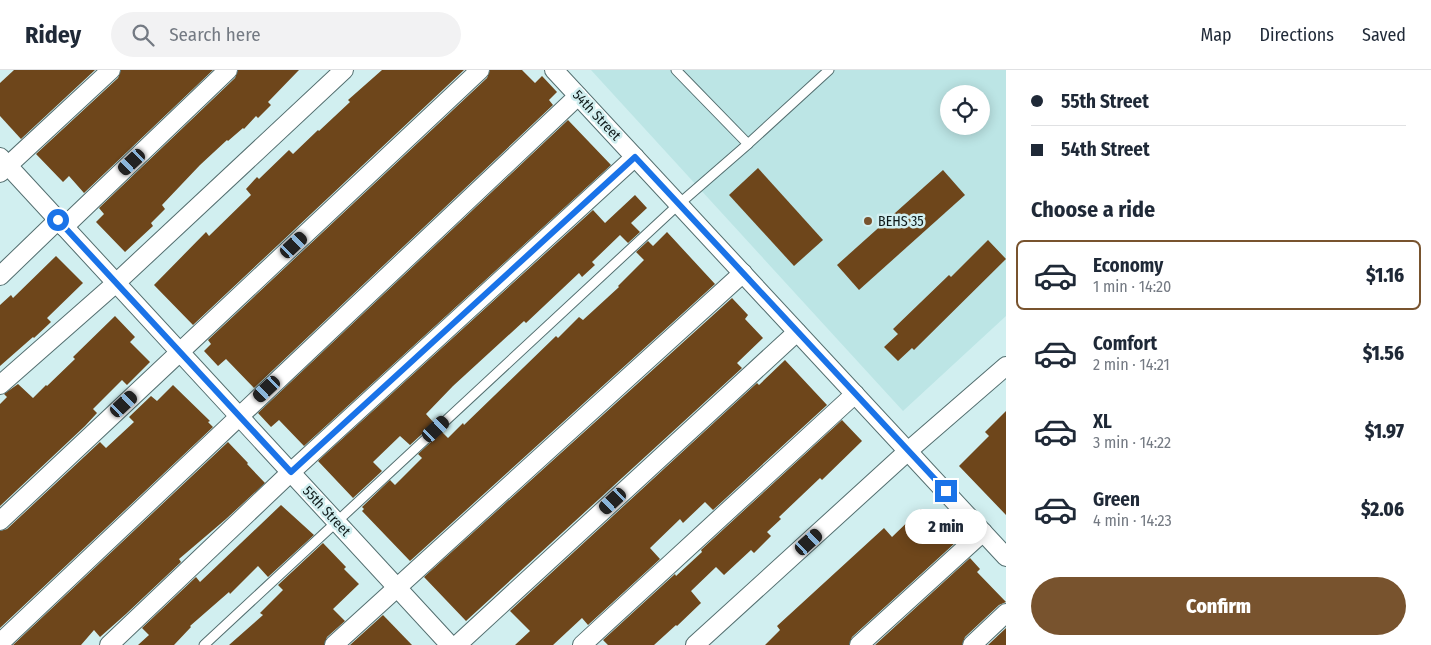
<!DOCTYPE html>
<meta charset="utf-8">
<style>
:root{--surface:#fff;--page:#f2f2f3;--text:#1f2937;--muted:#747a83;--line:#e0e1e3;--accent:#78532e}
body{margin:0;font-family:"Fira Sans Condensed",sans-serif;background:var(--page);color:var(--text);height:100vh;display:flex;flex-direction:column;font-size:19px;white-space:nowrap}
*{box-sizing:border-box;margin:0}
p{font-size:16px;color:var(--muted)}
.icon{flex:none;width:28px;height:28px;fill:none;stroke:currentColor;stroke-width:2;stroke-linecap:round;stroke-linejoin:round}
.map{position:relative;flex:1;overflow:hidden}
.details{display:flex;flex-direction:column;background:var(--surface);width:425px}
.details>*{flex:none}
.guide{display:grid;align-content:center;height:110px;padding:0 25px;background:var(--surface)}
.tools{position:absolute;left:940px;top:15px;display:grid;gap:10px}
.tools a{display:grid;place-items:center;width:50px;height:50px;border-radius:50%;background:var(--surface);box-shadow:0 2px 12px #0003;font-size:25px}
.end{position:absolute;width:22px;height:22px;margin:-11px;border:6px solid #1a73e8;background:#fff;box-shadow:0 0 0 2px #fff}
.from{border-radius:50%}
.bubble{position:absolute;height:35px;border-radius:18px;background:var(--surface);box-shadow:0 2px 12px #0003;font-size:16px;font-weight:800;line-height:35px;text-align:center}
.car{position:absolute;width:15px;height:30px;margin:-15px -8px;border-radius:6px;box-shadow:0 0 4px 1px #0007;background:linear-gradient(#222 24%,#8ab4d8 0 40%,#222 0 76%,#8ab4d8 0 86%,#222 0)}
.guide b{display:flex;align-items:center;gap:18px;height:48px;font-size:19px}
.guide b+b{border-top:1px solid var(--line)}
.guide i{width:12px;height:12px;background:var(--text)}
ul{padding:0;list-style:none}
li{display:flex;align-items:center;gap:15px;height:70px;margin:0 10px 8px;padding:0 15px;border:2px solid transparent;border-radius:8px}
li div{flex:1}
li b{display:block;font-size:19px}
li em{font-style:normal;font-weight:800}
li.selected{border-color:var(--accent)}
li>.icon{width:45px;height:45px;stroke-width:1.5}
h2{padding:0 25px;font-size:22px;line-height:60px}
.cta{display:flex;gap:10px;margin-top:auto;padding:10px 25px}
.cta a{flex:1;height:58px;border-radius:30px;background:var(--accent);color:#fff;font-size:20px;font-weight:800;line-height:58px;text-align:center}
header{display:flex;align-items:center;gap:30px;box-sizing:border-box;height:70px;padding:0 25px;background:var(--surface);border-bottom:1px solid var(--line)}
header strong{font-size:24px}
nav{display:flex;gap:28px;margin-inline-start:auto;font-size:18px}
.search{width:350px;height:45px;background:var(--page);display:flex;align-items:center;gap:12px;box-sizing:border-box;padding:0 18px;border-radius:28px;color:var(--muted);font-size:19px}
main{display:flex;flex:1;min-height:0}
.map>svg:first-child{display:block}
.built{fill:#bce5e5;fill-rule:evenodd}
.building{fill:#6e461b}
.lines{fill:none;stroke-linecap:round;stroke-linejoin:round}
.lane-casing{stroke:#536e6f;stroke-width:11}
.street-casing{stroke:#536e6f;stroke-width:20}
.lane{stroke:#fff;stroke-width:9}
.street{stroke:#fff;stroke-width:18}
.route{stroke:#1a73e8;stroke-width:6}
.poi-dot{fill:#78532e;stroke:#d1eff0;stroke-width:2}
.labels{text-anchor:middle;stroke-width:5;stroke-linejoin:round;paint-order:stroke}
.street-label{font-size:14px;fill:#0e1919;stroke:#d1eff0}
.poi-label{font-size:14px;fill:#0e1919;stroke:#d1eff0;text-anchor:start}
</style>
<header>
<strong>Ridey</strong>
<div class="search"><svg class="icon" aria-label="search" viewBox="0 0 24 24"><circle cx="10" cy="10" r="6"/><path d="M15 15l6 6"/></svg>Search here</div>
<nav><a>Map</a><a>Directions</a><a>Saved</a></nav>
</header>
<main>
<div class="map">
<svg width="1006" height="575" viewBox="0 0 1006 575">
<rect width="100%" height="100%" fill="#d1eff0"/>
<!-- built -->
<path class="built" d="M591 0H1006V246L903 341ZM949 24H981V56H949Z"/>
<!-- building -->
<g class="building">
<path d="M14 0H95L21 69 0 46V13Z"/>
<path d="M121 0H213L84 123 69 106 63 112 36 84 118 8Z"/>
<path d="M238 0H299L268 32 271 35 258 48 256 46 244 59 243 58 228 71 227 70 200 95 162 135 165 139 151 153 153 156 125 182 96 152 104 144 99 138 235 8Z"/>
<path d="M382 0H464L193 255 154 215 206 162 209 166 251 125 246 119 257 107 259 109 289 80 293 84 318 60 319 61 350 32 348 30Z"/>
<path d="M490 0H522L535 13 542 6 557 22 549 30 553 35 254 318 226 289 218 296 204 281 211 274 208 270 487 8Z"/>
<path d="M568 50 611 95 304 376 279 350 271 357 258 343Z"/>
<path d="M758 98 823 170 794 196 729 125Z"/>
<path d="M943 100 965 125 859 220 837 195Z"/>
<path d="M635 125 647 138 631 153 640 162 628 173 620 165 592 192 595 195 582 207 579 203 526 253 524 251 453 316 426 344 434 353 410 375 400 366 373 392 382 401 353 428 318 391 593 140 605 153Z"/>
<path d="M667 162 715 214 410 491 362 441 364 439 362 437 390 410 395 415 422 388 418 384 442 362 448 368 463 353 464 355 556 266 558 268 579 247 583 250 619 217 618 216 644 190 636 182 648 171 653 176Z"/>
<path d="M988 170 1006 189 914 280 912 278 898 291 884 277 898 264 893 259 949 205 951 207Z"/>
<path d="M56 186 83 213 47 248 51 252 34 268 33 267 0 296V235L11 225 13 228Z"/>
<path d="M732 228 748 245 745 249 763 268 737 293 742 298 466 551 424 507Z"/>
<path d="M115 246 135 267 130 272 150 292 127 315 122 310 93 339 97 343 85 356 0 436V334L7 327 4 324 18 314 33 328 46 315 47 316 75 289 73 287Z"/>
<path d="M785 290 827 335 713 440 705 432 683 453 680 449 650 478 660 489 588 555 582 548 553 575H515L530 561 510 541 757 313 759 315Z"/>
<path d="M173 315 210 351 208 352 213 357 0 558V461L7 459 100 372 106 378 134 352 129 347 151 326 157 331Z"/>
<path d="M1006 341V445L959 396 989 366 985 362Z"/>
<path d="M842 350 862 371 822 410 820 408 779 447 781 449 767 462 771 466 754 483 751 480 724 505 716 497 691 521 701 533 677 556 676 555 654 575H608L603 570 675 504 676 506 702 482 701 480Z"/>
<path d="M228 372 248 393 247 394 265 413 226 449 179 489 181 492 126 544 100 567 94 560 81 575H13Z"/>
<path d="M281 435 314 465 268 507 258 496 230 524 229 522 190 556 191 557 174 575H138L149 565 142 558 196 507 200 512Z"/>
<path d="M921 439 937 455 938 454 955 473 852 567 849 575H765L780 560 777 556 884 458 892 467Z"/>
<path d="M323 473 346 497 344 499 359 514 333 539 345 551 327 567 324 575H229L263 545 260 543 283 520 278 515Z"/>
<path d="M970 488 980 499 977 502 1006 532 999 535 965 567 962 575H875Z"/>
<path d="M383 545 412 575H350Z"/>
<path d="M1006 558V575H988Z"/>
</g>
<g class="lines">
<defs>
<g id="lane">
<path d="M676 0 748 74 829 0"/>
<path d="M204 575 679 134 748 74"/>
</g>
<g id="street">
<path d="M554 0 1006 487"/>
<path d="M0 87 450 575"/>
<path d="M0 103 111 0"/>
<path d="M0 206 58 150 64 157 228 0"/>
<path d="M0 315 116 213 344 0"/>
<path d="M0 451 480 0"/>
<path d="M0 573 578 26"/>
<path d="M109 575 291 402 635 87"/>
<path d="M334 575 743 203"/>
<path d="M457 575 797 262"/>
<path d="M582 575 855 324"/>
<path d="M695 575 908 381 1006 296"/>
<path d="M859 575 983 462"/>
<path d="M972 575 1006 543"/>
</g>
</defs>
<!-- lane casing -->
<use href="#lane" class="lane-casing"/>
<!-- street casing -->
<use href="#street" class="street-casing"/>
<!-- lane -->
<use href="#lane" class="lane"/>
<!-- street -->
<use href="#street" class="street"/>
</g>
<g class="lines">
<!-- route -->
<path class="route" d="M58 150 291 402 635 87 946 421"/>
</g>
<!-- markers -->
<circle class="poi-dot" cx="868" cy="151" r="5"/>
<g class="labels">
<!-- street labels -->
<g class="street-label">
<text transform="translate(597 45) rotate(47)" y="5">54th Street</text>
<text transform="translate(327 441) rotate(47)" y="5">55th Street</text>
</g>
<!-- poi labels -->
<g class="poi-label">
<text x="878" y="156">BEHS 35</text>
</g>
</g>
</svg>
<div class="tools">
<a><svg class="icon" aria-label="locate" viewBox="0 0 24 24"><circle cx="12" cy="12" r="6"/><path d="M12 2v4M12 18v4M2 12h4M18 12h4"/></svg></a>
</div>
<i class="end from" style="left:58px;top:150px"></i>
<i class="end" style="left:946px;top:421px"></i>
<div class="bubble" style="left:905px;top:439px;width:82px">2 min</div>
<i class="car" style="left:132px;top:92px;rotate:227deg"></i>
<i class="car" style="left:294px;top:175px;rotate:47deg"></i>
<i class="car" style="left:267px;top:319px;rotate:227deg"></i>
<i class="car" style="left:124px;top:334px;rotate:47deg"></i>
<i class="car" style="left:436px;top:359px;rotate:47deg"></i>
<i class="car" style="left:613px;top:431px;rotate:227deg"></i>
<i class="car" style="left:809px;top:472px;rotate:48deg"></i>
</div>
<section class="details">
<div class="guide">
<b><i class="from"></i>55th Street</b>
<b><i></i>54th Street</b>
</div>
<h2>Choose a ride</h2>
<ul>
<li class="selected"><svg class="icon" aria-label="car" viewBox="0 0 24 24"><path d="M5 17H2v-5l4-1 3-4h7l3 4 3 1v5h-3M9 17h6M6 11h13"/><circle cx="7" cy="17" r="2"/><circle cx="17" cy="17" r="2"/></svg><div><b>Economy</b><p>1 min · 14:20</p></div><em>$1.16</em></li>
<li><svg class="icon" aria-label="car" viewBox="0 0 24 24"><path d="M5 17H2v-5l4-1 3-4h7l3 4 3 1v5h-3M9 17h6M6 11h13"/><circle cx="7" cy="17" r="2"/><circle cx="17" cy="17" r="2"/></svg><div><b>Comfort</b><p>2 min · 14:21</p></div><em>$1.56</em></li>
<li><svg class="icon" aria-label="car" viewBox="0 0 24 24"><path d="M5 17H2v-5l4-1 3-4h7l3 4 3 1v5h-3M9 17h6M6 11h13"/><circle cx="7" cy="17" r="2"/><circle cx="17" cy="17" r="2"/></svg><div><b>XL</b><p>3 min · 14:22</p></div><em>$1.97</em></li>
<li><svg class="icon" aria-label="car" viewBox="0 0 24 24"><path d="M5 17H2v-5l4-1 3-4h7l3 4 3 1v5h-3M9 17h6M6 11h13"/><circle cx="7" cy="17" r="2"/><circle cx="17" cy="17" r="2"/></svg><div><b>Green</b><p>4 min · 14:23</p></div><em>$2.06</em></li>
</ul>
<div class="cta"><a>Confirm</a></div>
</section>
</main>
